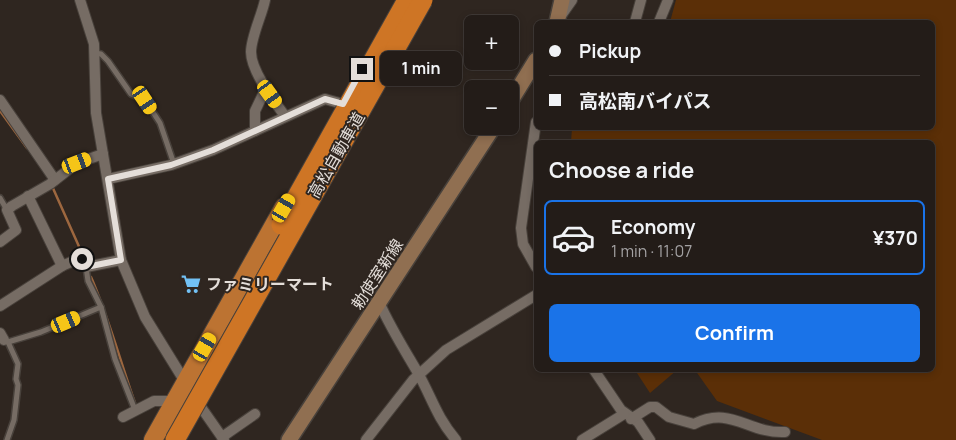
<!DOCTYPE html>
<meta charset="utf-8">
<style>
:root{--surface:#231c18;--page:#2b2521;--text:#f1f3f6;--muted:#a3a1a2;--line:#403a37;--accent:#1a73e8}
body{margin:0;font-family:Manrope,"Noto Sans JP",sans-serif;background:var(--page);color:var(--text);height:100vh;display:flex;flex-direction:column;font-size:19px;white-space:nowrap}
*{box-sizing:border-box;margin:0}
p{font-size:16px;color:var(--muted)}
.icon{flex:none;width:28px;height:28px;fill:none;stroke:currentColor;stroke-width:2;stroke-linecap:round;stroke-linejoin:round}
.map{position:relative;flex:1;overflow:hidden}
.sheet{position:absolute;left:534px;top:140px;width:401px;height:232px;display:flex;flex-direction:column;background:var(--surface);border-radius:8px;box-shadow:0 2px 8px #0003,0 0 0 1px var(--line)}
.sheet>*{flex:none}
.top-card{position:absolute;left:534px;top:20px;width:401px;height:110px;border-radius:8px;box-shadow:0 2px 8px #0003,0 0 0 1px var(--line);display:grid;align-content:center;height:110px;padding:0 15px;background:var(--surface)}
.fabs{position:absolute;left:464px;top:15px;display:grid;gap:10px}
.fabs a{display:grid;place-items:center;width:55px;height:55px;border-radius:8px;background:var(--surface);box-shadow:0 2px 8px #0003,0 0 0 1px var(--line);font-size:25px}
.end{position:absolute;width:22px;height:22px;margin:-11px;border:6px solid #e4ded9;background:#111;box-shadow:0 0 0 2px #111}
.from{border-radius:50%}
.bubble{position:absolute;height:35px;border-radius:8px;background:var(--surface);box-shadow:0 2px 8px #0003,0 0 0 1px var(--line);font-size:16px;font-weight:700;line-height:35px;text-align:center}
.car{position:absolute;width:15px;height:30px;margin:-15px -8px;border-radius:6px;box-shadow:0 0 4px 1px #0007;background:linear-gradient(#f5c518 24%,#345 0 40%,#f5c518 0 76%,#345 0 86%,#f5c518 0)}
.top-card b{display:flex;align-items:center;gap:18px;height:48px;font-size:19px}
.top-card b+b{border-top:1px solid var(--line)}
.top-card i{width:12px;height:12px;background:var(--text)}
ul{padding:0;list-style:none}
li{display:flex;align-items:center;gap:15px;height:75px;margin:0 10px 8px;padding:0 5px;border:2px solid transparent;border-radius:8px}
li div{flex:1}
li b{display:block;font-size:19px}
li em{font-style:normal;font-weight:700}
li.on{border-color:var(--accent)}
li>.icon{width:45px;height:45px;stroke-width:1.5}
h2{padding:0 15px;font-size:22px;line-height:60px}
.action{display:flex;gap:10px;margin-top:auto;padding:10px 15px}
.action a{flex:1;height:58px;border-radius:8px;background:var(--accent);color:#fff;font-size:20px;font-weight:700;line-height:58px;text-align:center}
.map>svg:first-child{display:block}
.green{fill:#5b2f07}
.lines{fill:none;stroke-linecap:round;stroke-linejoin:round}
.stream{stroke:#9d673f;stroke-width:2.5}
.service-casing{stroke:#48413b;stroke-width:8}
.minor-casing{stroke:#48413b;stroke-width:12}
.secondary-casing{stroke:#48413b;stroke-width:18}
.trunk-casing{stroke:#48413b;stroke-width:20}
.service{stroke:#766c64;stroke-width:5}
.minor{stroke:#766c64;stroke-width:10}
.secondary{stroke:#906f51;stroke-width:15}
.trunk{stroke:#bc7332;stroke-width:18}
.motorway-bridge-casing{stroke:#48413b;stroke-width:21;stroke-linecap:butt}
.motorway-bridge{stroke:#ce7525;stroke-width:19}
.route{stroke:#e4ded9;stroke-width:6}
.labels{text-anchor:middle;stroke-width:4;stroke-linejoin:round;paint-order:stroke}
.street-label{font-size:16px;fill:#e4ded9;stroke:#2f2620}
.poi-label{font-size:16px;font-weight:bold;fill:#e4ded9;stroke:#2f2620;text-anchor:start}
</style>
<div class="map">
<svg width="956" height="440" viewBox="0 0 956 440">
<rect width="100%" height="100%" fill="#2f2620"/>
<!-- green -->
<g class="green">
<path d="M676 0H956V440H822L717 401 695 370H932V142H571L572 128H932V22H670Z"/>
<path d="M635 370H677L650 393Z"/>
</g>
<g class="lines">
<!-- stream -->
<g class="stream">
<path d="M0 111 27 148"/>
<path d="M52 186 81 251"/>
<path d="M91 277C109 318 120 361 135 403"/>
</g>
<defs>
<g id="service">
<path d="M94 53 101 54 108 61 131 94 145 100 160 123 174 164"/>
<path d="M0 198 7 210"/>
<path d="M86 267 88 281 101 307 115 359 135 410"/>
<path d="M4 340 8 342 41 332 101 307"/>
<path d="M7 440 14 420 18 385 16 379 18 364 8 342"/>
</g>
<g id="minor">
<path d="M80 0 94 44 96 113 121 260 145 317 187 385"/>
<path d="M265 0C262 15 251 37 251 52 251 71 274 101 285 116"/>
<path d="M560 17 572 0"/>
<path d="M635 22 641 0"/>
<path d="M659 22 668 0"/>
<path d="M0 100 55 180"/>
<path d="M536 122 521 228 523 244 536 267"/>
<path d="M255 131V111L266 88"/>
<path d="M108 179 171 165 213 150 325 99 343 104"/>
<path d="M28 196 62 266 80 258 86 267 121 260"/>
<path d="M0 242 16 230 7 210 12 206 50 184 77 163 103 154"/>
<path d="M379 302C390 327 404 349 418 373 432 398 436 416 456 440"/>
<path d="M0 306 62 266"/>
<path d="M0 333 4 340"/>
<path d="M594 370 621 410 638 422 650 440"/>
<path d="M196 400 224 440"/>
<path d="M123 417 154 401H175"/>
<path d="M631 419 650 407H656L669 417 694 424C731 405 748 434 785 432"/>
<path d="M222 437 255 414"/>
<path d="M366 440 413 380 446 350 536 295"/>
<path d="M582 440 624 414"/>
</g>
<g id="secondary">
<path d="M557 22 562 0"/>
<path d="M510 102 536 60"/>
<path d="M289 440 494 126"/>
</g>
<path id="trunk" d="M153 440 284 207"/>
</defs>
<!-- service casing -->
<use href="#service" class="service-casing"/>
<!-- minor casing -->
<use href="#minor" class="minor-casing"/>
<!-- secondary casing -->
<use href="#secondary" class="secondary-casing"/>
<!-- trunk casing -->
<use href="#trunk" class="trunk-casing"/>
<!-- service -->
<use href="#service" class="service"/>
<!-- minor -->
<use href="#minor" class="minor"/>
<!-- secondary -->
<use href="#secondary" class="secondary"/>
<!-- trunk -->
<use href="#trunk" class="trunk"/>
<defs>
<g id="motorway-bridge">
<path d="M281 225 407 0"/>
<path d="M175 440 423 0"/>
</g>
</defs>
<!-- motorway-bridge casing -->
<use href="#motorway-bridge" class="motorway-bridge-casing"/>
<!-- motorway-bridge -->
<use href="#motorway-bridge" class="motorway-bridge"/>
</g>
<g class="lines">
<!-- route -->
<path class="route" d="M82 259 86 267 121 260 108 179 171 165 213 150 325 99 343 104 362 69"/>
</g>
<!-- icons -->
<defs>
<symbol id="supermarket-bare" viewBox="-9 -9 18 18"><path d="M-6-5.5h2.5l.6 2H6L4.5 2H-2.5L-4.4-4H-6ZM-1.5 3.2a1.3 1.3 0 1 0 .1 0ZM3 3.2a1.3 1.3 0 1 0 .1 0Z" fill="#72c1f5" stroke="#2f2620" stroke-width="2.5" paint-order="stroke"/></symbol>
</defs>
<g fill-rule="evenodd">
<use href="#supermarket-bare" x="177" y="270" width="28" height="28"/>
</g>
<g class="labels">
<!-- street labels -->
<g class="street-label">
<text transform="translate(336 155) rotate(-60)" y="6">高松自動車道</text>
<text transform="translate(377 274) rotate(-57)" y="6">勅使室新線</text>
</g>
<!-- poi labels -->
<g class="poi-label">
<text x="206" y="290">ファミリーマート</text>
</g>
</g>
</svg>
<div class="fabs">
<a>+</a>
<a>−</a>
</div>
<i class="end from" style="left:82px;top:259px"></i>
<i class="end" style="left:362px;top:69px"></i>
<div class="bubble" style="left:380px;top:51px;width:82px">1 min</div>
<i class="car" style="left:270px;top:94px;rotate:144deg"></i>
<i class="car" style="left:145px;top:100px;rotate:146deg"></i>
<i class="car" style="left:77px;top:163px;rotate:69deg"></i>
<i class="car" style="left:284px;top:208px;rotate:30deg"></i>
<i class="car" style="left:66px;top:322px;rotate:67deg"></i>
<i class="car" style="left:205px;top:347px;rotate:30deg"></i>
<div class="top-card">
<b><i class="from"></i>Pickup</b>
<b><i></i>高松南バイパス</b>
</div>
<section class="sheet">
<h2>Choose a ride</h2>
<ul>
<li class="on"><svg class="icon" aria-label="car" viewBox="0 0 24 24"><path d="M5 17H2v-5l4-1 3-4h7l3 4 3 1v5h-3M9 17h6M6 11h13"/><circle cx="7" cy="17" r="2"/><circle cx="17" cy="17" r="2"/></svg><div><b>Economy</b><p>1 min · 11:07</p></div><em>¥370</em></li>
</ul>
<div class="action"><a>Confirm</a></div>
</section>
</div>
